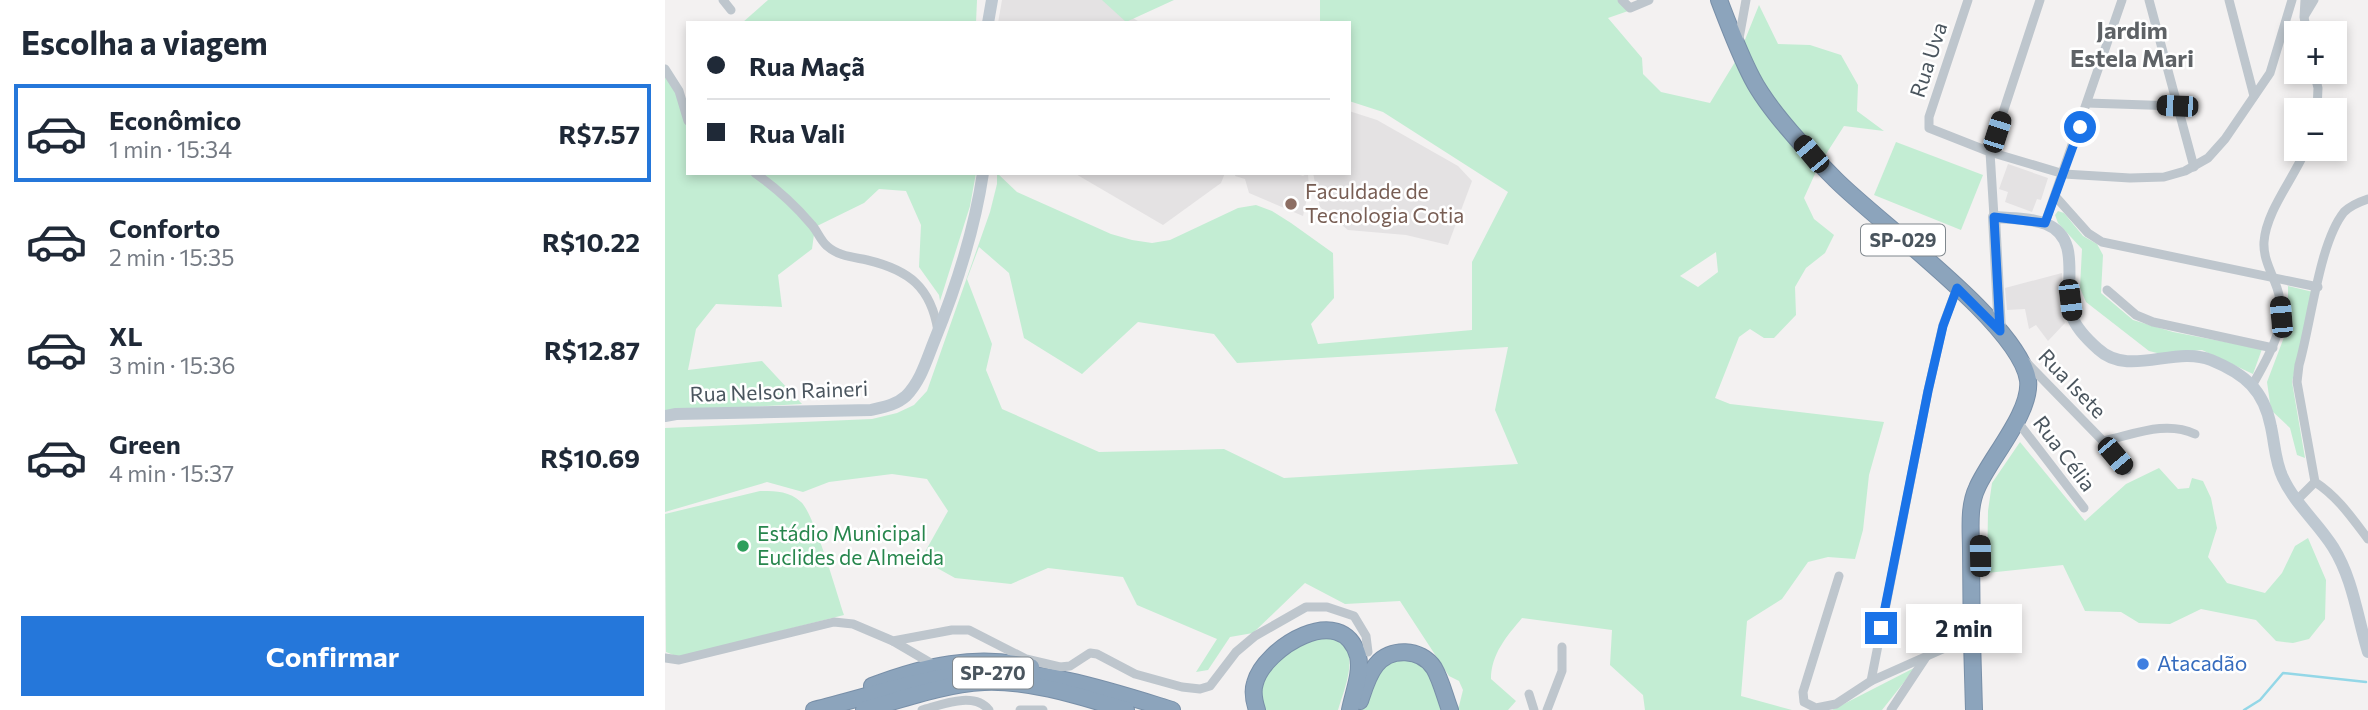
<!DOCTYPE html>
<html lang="pt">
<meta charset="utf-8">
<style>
:root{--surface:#fff;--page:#f2f2f3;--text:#1f2937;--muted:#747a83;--line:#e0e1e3;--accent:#2577da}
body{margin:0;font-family:Commissioner,sans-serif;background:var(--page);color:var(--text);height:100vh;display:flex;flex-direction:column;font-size:26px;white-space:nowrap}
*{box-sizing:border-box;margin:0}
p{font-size:23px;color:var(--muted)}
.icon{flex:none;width:38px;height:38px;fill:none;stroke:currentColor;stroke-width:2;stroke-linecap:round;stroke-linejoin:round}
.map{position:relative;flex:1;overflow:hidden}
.side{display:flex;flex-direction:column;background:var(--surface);width:665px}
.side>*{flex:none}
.guide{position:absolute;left:21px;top:21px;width:665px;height:154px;border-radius:0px;box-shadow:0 4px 10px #0003;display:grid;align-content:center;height:154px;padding:0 21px;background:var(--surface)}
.buttons{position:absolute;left:1619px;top:21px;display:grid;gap:14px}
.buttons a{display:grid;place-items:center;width:63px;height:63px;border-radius:0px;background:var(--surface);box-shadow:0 4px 10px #0003;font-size:35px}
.end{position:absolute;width:32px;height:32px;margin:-16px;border:9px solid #1a73e8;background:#fff;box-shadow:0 0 0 4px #fff}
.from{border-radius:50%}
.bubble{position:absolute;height:49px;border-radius:0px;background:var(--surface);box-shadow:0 4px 10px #0003;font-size:23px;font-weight:700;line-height:49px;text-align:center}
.car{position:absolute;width:21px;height:42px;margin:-21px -10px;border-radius:9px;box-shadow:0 0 5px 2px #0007;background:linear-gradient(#222 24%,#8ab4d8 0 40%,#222 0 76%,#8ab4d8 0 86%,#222 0)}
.guide b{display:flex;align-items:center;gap:24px;height:66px;font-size:26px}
.guide b+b{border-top:2px solid var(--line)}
.guide i{width:18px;height:18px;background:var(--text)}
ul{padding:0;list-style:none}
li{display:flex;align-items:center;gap:21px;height:98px;margin:0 14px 10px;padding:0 7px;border:4px solid transparent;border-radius:0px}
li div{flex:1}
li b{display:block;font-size:26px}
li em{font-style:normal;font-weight:700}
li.on{border-color:var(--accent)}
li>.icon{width:63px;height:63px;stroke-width:1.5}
h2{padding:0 21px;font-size:32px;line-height:84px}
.button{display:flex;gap:14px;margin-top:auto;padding:14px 21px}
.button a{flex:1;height:80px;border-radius:0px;background:var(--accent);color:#fff;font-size:28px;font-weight:700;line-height:80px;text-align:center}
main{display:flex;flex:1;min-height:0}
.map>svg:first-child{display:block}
.education{fill:#e4e2e3}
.green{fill:#c3edd3;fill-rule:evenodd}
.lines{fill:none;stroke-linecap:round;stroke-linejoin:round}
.stream{stroke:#93d7e7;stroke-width:2.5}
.highway-casing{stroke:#788fa8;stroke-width:18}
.street{stroke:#bec6cd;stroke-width:9}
.secondary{stroke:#bec8d1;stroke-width:12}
.highway{stroke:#8ca4bc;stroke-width:16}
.route{stroke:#1a73e8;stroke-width:9}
.education-dot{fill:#8d6e63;stroke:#fff;stroke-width:2.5}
.leisure-dot{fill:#2e9e5b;stroke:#fff;stroke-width:2.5}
.shop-dot{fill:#3f7fe0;stroke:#fff;stroke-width:2.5}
.labels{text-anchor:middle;stroke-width:5;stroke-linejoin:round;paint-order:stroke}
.shield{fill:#fff;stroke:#80888e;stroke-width:2}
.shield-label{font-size:19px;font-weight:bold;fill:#4a555e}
.street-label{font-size:21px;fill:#4a555e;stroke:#fff}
.education-label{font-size:21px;fill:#785e54;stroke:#fff;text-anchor:start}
.leisure-label{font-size:21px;fill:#27864d;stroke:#fff;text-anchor:start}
.shop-label{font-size:21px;fill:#366cbe;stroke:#fff;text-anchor:start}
.quarter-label{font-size:24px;font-weight:bold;fill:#5e6266;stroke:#fff}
</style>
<main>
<section class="side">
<h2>Escolha a viagem</h2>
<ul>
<li class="on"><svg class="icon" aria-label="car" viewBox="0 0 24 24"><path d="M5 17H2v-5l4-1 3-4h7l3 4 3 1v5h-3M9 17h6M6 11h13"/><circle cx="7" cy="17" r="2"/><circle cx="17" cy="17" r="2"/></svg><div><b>Econômico</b><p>1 min · 15:34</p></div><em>R$7.57</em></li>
<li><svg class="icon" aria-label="car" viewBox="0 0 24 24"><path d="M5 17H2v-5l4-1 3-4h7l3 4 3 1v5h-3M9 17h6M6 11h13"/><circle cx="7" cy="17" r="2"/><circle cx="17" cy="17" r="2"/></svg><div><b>Conforto</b><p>2 min · 15:35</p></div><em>R$10.22</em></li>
<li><svg class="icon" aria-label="car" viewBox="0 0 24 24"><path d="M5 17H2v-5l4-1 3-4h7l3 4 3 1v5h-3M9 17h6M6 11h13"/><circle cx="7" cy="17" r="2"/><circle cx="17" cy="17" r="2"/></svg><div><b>XL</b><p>3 min · 15:36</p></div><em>R$12.87</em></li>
<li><svg class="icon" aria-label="car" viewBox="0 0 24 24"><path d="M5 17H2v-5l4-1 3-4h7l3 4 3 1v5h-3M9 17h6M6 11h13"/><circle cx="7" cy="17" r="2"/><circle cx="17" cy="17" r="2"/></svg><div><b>Green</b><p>4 min · 15:37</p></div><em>R$10.69</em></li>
</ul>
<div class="button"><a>Confirmar</a></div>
</section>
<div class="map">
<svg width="1703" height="710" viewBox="0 0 1703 710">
<rect width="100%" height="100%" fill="#f3f1f1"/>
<!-- education -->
<g class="education">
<path d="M337 0H439L476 23H333Z"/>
<path d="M684 111 712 120 793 166 807 181 783 245 741 235 683 230 655 207 648 173H684Z"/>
<path d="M1343 164 1383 178 1376 200 1372 199 1367 212 1340 202 1343 192 1334 189Z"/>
<path d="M409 173H560L556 183 498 225Z"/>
<path d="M571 173H628L638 176 643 173 644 189 638 216 584 193 580 179 570 176Z"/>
<path d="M1397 273 1396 313 1400 323 1383 341 1371 325 1364 329 1360 309 1342 310 1340 288Z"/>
</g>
<!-- green -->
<g class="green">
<path d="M103 0H312L311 23H77Z"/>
<path d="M437 0H509L461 22Z"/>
<path d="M655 0H956L966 10 943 18 977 58 978 74 996 92 1045 103 1073 57 1094 5 1113 44 1145 45 1176 55 1193 85 1192 111 1219 131 1179 126 1154 165 1139 198 1149 219 1169 235 1160 253 1141 268 1130 287 1131 315 1109 338H1099L1085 329 1074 337 1050 398 1065 404 1219 422 1204 475 1198 530 1190 559 1163 557 1143 562 1117 599 1082 621 1076 696 1127 710H980L978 695 945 665 947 630 857 618C842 636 826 654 826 679L851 701 843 710H793L798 690 794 681 784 676 735 601 680 604 640 583 588 633 565 637 543 670 531 672 552 639 472 605 458 577 383 568 346 584 290 578 256 559 283 511 262 479 227 474 164 482 138 492 102 482 0 512V428L207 419 232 413 249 405 262 391 325 212 332 184V173L352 192 446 234 467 240 487 243 505 240 573 208 591 205 607 211 626 223 668 253 669 298 646 324 653 344 807 330V262L843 192 718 112 684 101V23H655ZM314 247 344 273 359 338 417 374 473 322 549 334 572 363 843 347 830 410 853 464 619 478 559 449 434 452 337 409 321 370 327 344 302 279ZM1051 252 1053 272 1033 287 1015 276Z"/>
<path d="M0 69 23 121V173H311L305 206 275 301 274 295 254 267 256 225 241 191 214 189 199 203 150 227 147 249 113 275 117 307 51 304 31 329 23 370 97 361 137 404 0 412Z"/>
<path d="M1231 142 1318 175 1296 230 1209 195Z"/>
<path d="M1393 211 1399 213 1418 236 1432 244 1438 255 1436 293 1468 320 1508 332 1597 349 1588 374 1537 350 1496 354 1484 351 1421 302 1415 288 1417 249 1393 223 1390 215Z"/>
<path d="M1623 286 1648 292 1627 382 1640 458 1632 455 1625 428 1606 410 1602 382 1621 332 1623 313Z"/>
<path d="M1355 442 1420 521 1461 484 1494 468 1513 489 1524 488 1527 478 1538 481 1546 498 1552 528 1543 557 1562 583 1600 593 1617 573 1630 546 1643 538 1661 580 1660 619 1644 639 1628 643 1611 641 1591 620 1536 609 1505 624 1474 623 1456 612 1420 611 1398 565 1322 573 1323 511 1327 483Z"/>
<path d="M95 491C111 491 124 491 136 502 149 513 172 594 179 615L13 657 1 652 0 514Z"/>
<path d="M664 634C668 637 674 640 678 644 693 659 678 692 673 710H597L594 701 597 674 638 638Z"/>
<path d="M728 655 757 662 764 674 777 710H697L712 666Z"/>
<path d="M1251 667 1217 710H1167Z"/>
</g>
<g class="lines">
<!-- stream -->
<path class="stream" d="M1579 710 1595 700 1618 673 1701 682"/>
<defs>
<g id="highway">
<path d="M1054 0C1064 26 1074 53 1087 78 1104 111 1144 153 1171 180 1215 224 1354 324 1363 380 1367 412 1325 458 1312 488 1303 507 1306 531 1306 551 1306 604 1307 657 1309 710"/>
<path d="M207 686C259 666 311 654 366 667"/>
<path d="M695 701C699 689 703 675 711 665 725 647 756 648 769 668 776 680 780 697 785 710"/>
<path d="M149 710C203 697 257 677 312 673 377 668 445 691 507 710"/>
<path d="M199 710C238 699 279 684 319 682 366 680 417 697 461 710"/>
<path d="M592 710C589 701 587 692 590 683 599 648 677 600 693 656 697 672 688 694 685 710"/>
</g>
</defs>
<!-- highway casing -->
<use href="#highway" class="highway-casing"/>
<!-- street -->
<g class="street">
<path d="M58 0 66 10"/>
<path d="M957 0 965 8 984 0"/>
<path d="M1303 0 1264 117V128L1325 152 1399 174 1465 178 1499 177 1520 171 1543 158 1560 139 1605 73 1627 0"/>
<path d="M1484 0 1529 167"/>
<path d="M1564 0 1589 96"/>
<path d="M1640 0 1639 17 1642 33"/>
<path d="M1640 15 1649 0"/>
<path d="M1073 44 1081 0"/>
<path d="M0 69 14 91 23 121"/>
<path d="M1649 72 1653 88 1652 110"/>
<path d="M1422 103 1512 106"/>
<path d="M90 173C111 188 129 204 146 224 152 230 155 240 162 246 173 256 188 257 202 260 244 270 266 287 273 331"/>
<path d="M1390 196 1423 233 1437 242 1653 287"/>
<path d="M1703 199C1694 202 1686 205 1679 212 1654 243 1646 324 1634 365L1632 382 1650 482C1673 497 1687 518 1703 539"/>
<path d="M1329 217 1325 152 1375 0"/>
<path d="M1380 223 1457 0"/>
<path d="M1442 290 1471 315 1488 322 1608 348"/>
<path d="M1360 361 1438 441 1462 470"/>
<path d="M1588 384C1605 354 1624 323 1612 288 1607 273 1598 259 1599 242 1601 211 1629 178 1641 149"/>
<path d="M1352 421 1419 508"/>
<path d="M1438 441C1468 435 1500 420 1530 434"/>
<path d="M1631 501 1650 482"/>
<path d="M1174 576 1138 692 1139 702 1151 708 1171 704 1206 681 1316 632"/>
<path d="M228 641 269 665"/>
<path d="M0 658 14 660 169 622 188 624 228 641 287 630H304L361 659 395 667 405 666 425 653 432 654 470 674 517 687 535 689 545 686 571 652 590 636 641 607H662L689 616 701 636 703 652"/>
<path d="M1206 681 1263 391 1278 325 1292 288"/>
<path d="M864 694 869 710"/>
<path d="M257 710C276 705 309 691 324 710"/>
<path d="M355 710H378"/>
<path d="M882 710 897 671V647"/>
<path d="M1226 710 1261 657"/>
</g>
<!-- secondary -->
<g class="secondary">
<path d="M323 23 327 0"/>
<path d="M1335 331 1329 217C1345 218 1366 218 1381 224 1419 239 1397 288 1407 316 1411 328 1424 341 1433 349 1464 378 1510 345 1546 360 1580 374 1599 390 1606 427 1610 445 1610 462 1618 478 1630 504 1653 523 1668 547 1688 579 1692 616 1703 652"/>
<path d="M0 416 11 414 206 410C219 407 231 405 241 396 255 382 261 362 268 344 291 288 309 233 318 173"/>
</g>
<!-- highway -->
<use href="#highway" class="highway"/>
</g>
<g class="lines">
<!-- route -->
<path class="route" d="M1216 628 1263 391 1278 326 1292 288 1335 331 1329 217 1380 223 1415 127"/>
</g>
<!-- markers -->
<circle class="education-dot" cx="626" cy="204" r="7"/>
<circle class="leisure-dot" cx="78" cy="546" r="7"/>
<circle class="shop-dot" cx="1478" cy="664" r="7"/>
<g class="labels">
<!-- shield labels -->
<g class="shield">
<rect x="1196" y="224.5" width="84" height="31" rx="5"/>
<rect x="288" y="657.5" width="80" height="31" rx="5"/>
</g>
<g class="shield-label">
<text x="1238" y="247">SP-029</text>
<text x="328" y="680">SP-270</text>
</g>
<!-- street labels -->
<g class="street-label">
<text transform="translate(1264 60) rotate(-72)" y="7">Rua Uva</text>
<text transform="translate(1407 384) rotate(46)" y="7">Rua Isete</text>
<text transform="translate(114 392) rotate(-2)" y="7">Rua Nelson Raineri</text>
<text transform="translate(1399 454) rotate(53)" y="7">Rua Célia</text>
</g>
<!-- education labels -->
<g class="education-label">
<text x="640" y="199">Faculdade de<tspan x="640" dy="24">Tecnologia Cotia</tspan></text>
</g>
<!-- leisure labels -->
<g class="leisure-label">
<text x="92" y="541">Estádio Municipal<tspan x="92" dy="24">Euclides de Almeida</tspan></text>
</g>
<!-- shop labels -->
<g class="shop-label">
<text x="1492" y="671">Atacadão</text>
</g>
<!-- quarter labels -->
<g class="quarter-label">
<text x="1467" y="39">Jardim<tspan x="1467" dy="28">Estela Mari</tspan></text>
</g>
</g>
</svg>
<div class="buttons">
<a>+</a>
<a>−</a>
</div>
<i class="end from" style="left:1415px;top:127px"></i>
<i class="end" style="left:1216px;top:628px"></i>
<div class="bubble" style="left:1241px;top:604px;width:116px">2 min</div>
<i class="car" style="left:1512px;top:106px;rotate:272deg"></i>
<i class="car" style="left:1332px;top:132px;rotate:18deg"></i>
<i class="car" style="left:1146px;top:154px;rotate:320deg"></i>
<i class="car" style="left:1405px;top:300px;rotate:173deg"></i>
<i class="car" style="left:1616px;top:317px;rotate:355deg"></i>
<i class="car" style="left:1450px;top:456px;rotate:140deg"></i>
<i class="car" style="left:1315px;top:556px;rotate:359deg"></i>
<div class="guide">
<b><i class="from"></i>Rua Maçã</b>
<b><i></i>Rua Vali</b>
</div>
</div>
</main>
